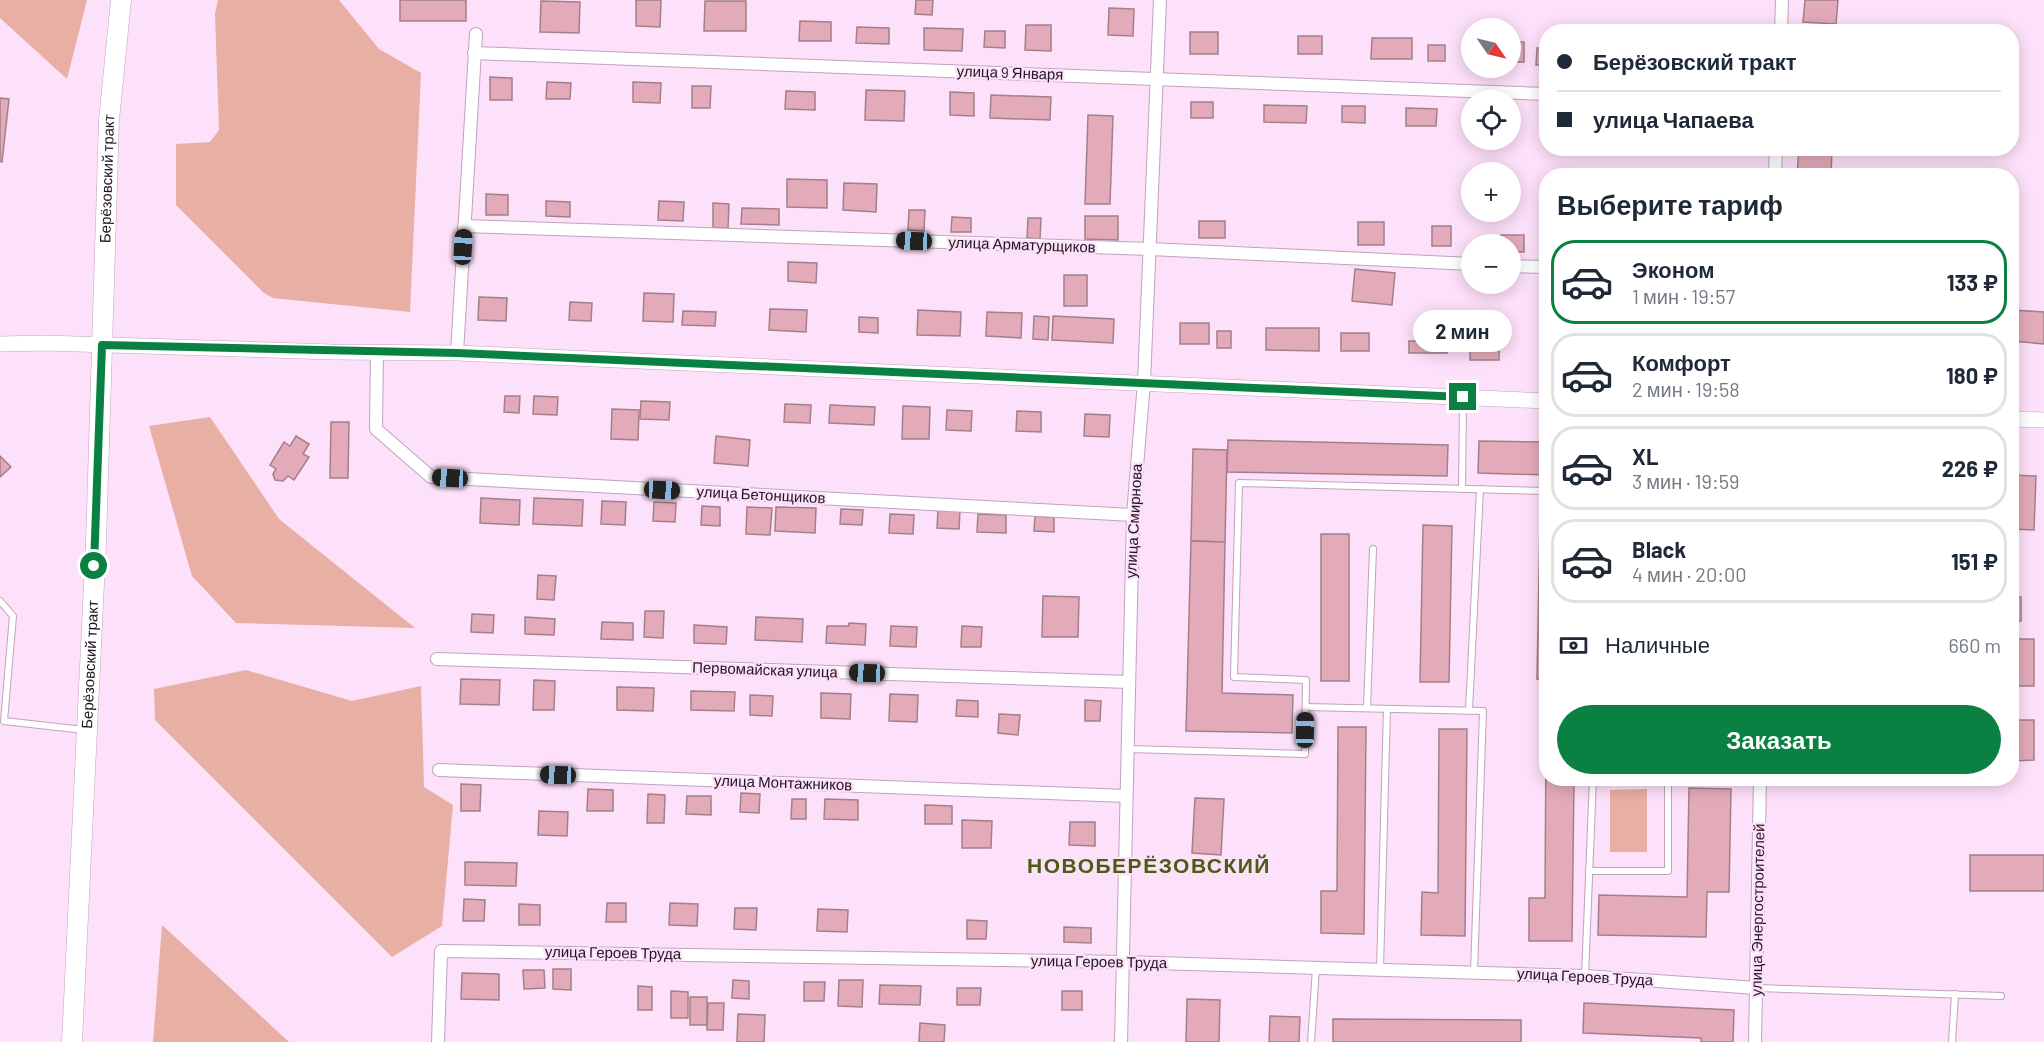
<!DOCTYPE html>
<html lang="ru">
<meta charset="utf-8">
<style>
:root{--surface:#fff;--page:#f2f2f3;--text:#1f2937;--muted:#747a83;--line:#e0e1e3;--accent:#0b8043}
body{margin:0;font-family:Barlow,sans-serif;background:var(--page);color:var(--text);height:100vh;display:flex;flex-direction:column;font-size:22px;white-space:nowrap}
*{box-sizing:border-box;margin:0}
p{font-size:20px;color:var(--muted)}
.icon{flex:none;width:33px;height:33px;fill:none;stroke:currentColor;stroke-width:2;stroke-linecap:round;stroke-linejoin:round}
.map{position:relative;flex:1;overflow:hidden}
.panel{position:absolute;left:1539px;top:168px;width:480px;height:618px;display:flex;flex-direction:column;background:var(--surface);border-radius:24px;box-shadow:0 3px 15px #0003}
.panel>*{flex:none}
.banner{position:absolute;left:1539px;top:24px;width:480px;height:132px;border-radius:24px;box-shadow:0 3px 15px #0003;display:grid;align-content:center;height:132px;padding:0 18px;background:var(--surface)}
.needle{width:39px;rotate:124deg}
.controls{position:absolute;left:1461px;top:18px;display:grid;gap:12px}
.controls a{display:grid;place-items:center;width:60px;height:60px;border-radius:50%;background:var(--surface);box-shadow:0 3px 15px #0003;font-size:30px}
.end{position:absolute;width:27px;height:27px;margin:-14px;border:8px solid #0b8043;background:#fff;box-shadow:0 0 0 3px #fff}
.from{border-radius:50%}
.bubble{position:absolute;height:42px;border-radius:21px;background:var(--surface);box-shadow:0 3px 15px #0003;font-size:20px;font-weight:700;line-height:42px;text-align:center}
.car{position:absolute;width:18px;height:36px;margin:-18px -9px;border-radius:8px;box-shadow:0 0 4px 2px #0007;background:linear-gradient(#222 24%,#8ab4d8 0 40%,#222 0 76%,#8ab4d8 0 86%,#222 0)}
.banner b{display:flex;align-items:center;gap:21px;height:57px;font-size:22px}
.banner b+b{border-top:2px solid var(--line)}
.banner i{width:15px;height:15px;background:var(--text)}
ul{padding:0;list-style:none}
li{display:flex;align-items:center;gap:18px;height:84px;margin:0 12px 9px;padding:0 6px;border:3px solid var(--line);border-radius:24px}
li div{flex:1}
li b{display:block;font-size:22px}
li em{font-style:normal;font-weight:700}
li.selected{border-color:var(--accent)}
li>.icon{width:54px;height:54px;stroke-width:1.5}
h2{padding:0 18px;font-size:27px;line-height:72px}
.pay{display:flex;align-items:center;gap:15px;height:66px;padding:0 18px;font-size:22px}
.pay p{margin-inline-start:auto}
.action{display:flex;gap:12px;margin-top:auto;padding:12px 18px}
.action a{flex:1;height:69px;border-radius:36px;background:var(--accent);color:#fff;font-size:24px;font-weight:700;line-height:69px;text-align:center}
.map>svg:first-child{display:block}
.green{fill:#e8afa4}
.building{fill:#e3aab9;stroke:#a38089;stroke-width:1.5}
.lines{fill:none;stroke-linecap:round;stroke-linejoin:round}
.service-casing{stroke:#bfa4bc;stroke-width:8}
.minor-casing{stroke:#bfa4bc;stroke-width:14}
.tertiary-casing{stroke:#bfa4bc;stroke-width:16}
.primary-casing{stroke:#bfa4bc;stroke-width:21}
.service{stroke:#fff;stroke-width:6}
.minor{stroke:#fff;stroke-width:12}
.tertiary{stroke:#fff;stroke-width:15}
.primary{stroke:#fff;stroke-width:20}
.route{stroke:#0b8043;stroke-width:8}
.labels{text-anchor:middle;stroke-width:4.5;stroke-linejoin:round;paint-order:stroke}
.street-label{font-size:15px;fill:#20161f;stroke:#fde0f9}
.district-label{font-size:21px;font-weight:bold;letter-spacing:1.5px;fill:#4b5d12;stroke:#fde0f9}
</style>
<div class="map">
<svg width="2044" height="1042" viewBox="0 0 2044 1042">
<rect width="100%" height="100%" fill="#fde0f9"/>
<!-- green -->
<g class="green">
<path d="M0 0H87L67 79 0 18Z"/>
<path d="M218 0H339L379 49 421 73 410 312 273 298 264 293 176 205V144L210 142 219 130 215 14Z"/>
<path d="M210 417 279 519 415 628 236 623 192 576 149 426Z"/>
<path d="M246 670 352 701 421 686 424 787 453 805 442 926 392 957 155 720 154 689Z"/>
<path d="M1647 789V852H1610V790Z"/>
<path d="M162 925 289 1042H153Z"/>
</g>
<!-- building -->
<g class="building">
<rect x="400" y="0" width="66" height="21"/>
<path d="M636 0H661L660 27 636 26Z"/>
<path d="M916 0H933L932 15 915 14Z"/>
<path d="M1805 0H1838L1836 24 1803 22Z"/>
<path d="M541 1 580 2 579 33 540 32Z"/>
<path d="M705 1H746V31H704Z"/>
<path d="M1109 8 1134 9 1133 36 1108 35Z"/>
<path d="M800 21 831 22V41H799Z"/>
<path d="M1026 25H1051V51L1025 50Z"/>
<path d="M857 27 889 28V44L856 43Z"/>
<path d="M924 28 963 29 962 51 924 50Z"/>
<path d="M985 31H1005V48L984 47Z"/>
<rect x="1190" y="32" width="28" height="22"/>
<rect x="1298" y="36" width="24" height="18"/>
<path d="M1372 38H1412V59H1371Z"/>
<rect x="1510" y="42" width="14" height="20"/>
<rect x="1428" y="45" width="17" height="16"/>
<path d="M1537 48H1546V65H1536Z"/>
<path d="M490 77 512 78V100H490Z"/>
<path d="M547 82 571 83 570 99H546Z"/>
<path d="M633 82 661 83 660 103 633 102Z"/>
<path d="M692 86H711L710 108H692Z"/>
<path d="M866 90 905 91 904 121 865 120Z"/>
<path d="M786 91 815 92V110L785 109Z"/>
<path d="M950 92 974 93V116L950 115Z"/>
<path d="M991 95 1051 97 1050 120 990 118Z"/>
<path d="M0 98 9 99 2 162 0 161Z"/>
<rect x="1191" y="102" width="22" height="16"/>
<path d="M1264 105 1307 106 1306 123 1264 122Z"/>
<path d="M1342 106H1365V123L1342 122Z"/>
<path d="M1406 108 1437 109 1436 126H1406Z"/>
<path d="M1088 115 1113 116 1110 204H1085Z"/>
<rect x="1571" y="148" width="21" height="6"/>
<path d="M1799 148H1832L1831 176H1797Z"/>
<path d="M787 179 827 180V208L787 207Z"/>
<path d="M844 183 877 184 876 212 843 210Z"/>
<path d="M486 194 508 195V215H486Z"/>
<path d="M546 201 570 202V217L546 216Z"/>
<path d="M659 201 684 202 683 221 658 220Z"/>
<path d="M713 203 729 204 728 228H713Z"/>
<path d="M742 208 779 209V225L741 224Z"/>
<path d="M909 210H925L924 231 908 230Z"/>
<path d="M1085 216H1118V240L1085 239Z"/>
<path d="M952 217 971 218V232H951Z"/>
<path d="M1028 218H1041L1040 239 1027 238Z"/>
<rect x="1199" y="221" width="26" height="17"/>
<rect x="1358" y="222" width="26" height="23"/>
<rect x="1432" y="226" width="19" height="20"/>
<path d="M1501 235H1524V252H1510V244H1501Z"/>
<path d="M788 262 817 263 816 283 788 281Z"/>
<path d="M1355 269 1395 273 1392 305 1352 301Z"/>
<rect x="1064" y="275" width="23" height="31"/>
<path d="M644 293 674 294 673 322 643 321Z"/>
<path d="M479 297 507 298 506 321 478 320Z"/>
<path d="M570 302 592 303 591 321 569 320Z"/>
<path d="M770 309 807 310 806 332 769 330Z"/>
<path d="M918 310 961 312 960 336 917 335Z"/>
<path d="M2012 310 2044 312V344L2012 341Z"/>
<path d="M683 311 716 312 715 326 682 325Z"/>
<path d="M987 312 1022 313 1021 338 986 336Z"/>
<path d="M1034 316 1049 317 1048 340 1033 339Z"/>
<path d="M1053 316 1114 319 1113 343 1052 340Z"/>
<path d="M859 317 878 318V333L859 332Z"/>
<rect x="1180" y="323" width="29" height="21"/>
<path d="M1266 328H1319V351L1266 350Z"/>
<rect x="1217" y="331" width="14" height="17"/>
<rect x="1341" y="333" width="28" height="18"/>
<rect x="1470" y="337" width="29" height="23"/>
<rect x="1409" y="341" width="38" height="12"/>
<rect x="1541" y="344" width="5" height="17"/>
<path d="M505 396H520L519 413 504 412Z"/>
<path d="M534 396 558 397 557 415 533 414Z"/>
<path d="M641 401 670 402 669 420 640 419Z"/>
<path d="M785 404 811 405 810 423 784 422Z"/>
<path d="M830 405 875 407 874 425 829 423Z"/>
<path d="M903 406 930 407 929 439H902Z"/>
<path d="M612 409 639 410 638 440 611 439Z"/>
<path d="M947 410 972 411 971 431 946 430Z"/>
<path d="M1017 411 1041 412V432L1016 431Z"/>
<path d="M1085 414 1110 415 1109 437 1084 436Z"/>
<path d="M331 422H349L348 478H330Z"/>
<path d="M296 436 309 444 303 454 309 457 294 480 288 476 283 481 275 480 273 474 276 469 270 465 284 442 290 446Z"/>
<path d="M716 436 750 440 748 466 714 463Z"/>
<path d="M1228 440 1448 445 1447 476 1227 472Z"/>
<path d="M1479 441 1546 442V475L1478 473Z"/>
<path d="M1193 449 1227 450 1225 542 1191 541Z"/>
<path d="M0 456 11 467 0 477Z"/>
<path d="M2012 475 2036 476 2034 530 2012 529Z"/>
<path d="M481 498 520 500 519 525 480 523Z"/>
<path d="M534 498 583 500 582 526 533 524Z"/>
<path d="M602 501 626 502 625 525 601 524Z"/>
<path d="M654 502 676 503 675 522 653 521Z"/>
<path d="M702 506 720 507V526L701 525Z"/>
<path d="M747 507 772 508 770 535 746 534Z"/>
<path d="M776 507 816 508 815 533 775 531Z"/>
<path d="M841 509 863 510 862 525 840 524Z"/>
<path d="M938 510 960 511 959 529 937 528Z"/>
<path d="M890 514 914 515 913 534 889 533Z"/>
<path d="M978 514 1006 515V533L977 532Z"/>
<path d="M1035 516 1054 517V532L1034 531Z"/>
<path d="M1540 523H1546V680L1537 679Z"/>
<path d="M1423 525 1452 526 1449 682H1420Z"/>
<rect x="1321" y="534" width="28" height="147"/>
<path d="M1191 541 1225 542 1222 693 1293 695 1292 733 1186 731Z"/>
<path d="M538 575 556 576 554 600 537 599Z"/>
<path d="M1043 596 1079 597 1078 637H1042Z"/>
<rect x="2012" y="597" width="9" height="24"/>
<path d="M645 611H664L663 638 644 637Z"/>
<path d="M472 614 494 615 493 633 471 632Z"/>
<path d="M525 617 555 619 554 635 525 634Z"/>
<path d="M756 617 803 619 802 642 755 640Z"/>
<path d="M602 622 633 623V640L601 639Z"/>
<path d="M849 623 866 624 865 645 826 643 827 626H849Z"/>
<path d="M694 625 727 627 726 644 694 643Z"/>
<path d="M891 626 917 627 916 647 890 646Z"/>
<path d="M962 626 982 627 981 647H961Z"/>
<rect x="2012" y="639" width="22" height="47"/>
<path d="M461 679 500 680 499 705 460 704Z"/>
<path d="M534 680 555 681 554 710H533Z"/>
<path d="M617 687 654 688 653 711 617 710Z"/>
<path d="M691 691 735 692 734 711 691 710Z"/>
<path d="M821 693 851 694 850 719 821 718Z"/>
<path d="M890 694 918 695 917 722 889 721Z"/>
<path d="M750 695 773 696 772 716 750 715Z"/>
<path d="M957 700 978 701V717L956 716Z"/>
<path d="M1085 700 1101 701 1100 721H1085Z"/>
<path d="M999 714 1020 715 1018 735 998 733Z"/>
<path d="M2012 720H2034V760L2012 761Z"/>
<path d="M1338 727H1366L1364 934 1321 933V891H1337Z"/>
<path d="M1439 729H1467L1465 936 1421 935 1422 892 1438 893Z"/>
<path d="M1546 739V778H1574L1572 941H1529V898H1545Z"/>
<path d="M461 784 481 785 480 811H461Z"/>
<path d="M1689 788 1731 789 1729 892H1707L1706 937 1598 935 1599 895 1687 897Z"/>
<path d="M588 789 613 790V811H587Z"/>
<path d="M741 793 760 794 759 813 740 812Z"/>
<path d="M648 794 665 795 664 823H647Z"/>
<path d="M687 796H711V815L686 814Z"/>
<path d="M1195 798 1224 799 1221 855 1192 853Z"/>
<path d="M792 799H806V819H791Z"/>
<path d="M825 799 858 800V820L824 819Z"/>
<path d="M925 805 952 806V824H925Z"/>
<path d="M539 811 568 812 567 836 538 835Z"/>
<path d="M962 820 992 821 991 848H962Z"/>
<path d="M1070 822H1095V846L1069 845Z"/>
<rect x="1970" y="855" width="74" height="36"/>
<path d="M465 862 517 863 516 886 465 885Z"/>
<path d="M464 899 485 900 484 921H463Z"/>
<path d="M607 903H626V922H606Z"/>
<path d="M670 903 698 904 697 926 669 925Z"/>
<path d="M519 904 540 905V925H519Z"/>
<path d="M735 908H757L756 930 734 929Z"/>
<path d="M818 909 848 910 847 932 817 931Z"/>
<path d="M967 920 987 921 986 939H967Z"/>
<path d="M1064 927 1091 928V943L1064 942Z"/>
<path d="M553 969H571V990L553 989Z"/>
<path d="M523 970H544L545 988 524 989Z"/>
<path d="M462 973 499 974V1000L461 999Z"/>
<path d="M733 980 749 981V999L732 998Z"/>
<path d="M839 980H863L862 1007 838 1006Z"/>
<path d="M804 982H825L824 1001H804Z"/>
<path d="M880 985 921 986 920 1005 879 1004Z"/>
<path d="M638 986 652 987V1010H638Z"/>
<path d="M957 988H981L980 1005H957Z"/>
<path d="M671 991 688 992V1018H671Z"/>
<rect x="1062" y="991" width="20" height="19"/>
<rect x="690" y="997" width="17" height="28"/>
<path d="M1187 999 1220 1000 1219 1042H1186Z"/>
<path d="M708 1003H724L723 1030H707Z"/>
<path d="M1584 1003 1734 1010 1733 1042H1701V1038L1583 1033Z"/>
<path d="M738 1014 765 1015 764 1042H737Z"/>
<path d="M1270 1016 1300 1017 1299 1042H1269Z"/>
<path d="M1333 1019 1521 1020V1042H1333Z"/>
<path d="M920 1023 945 1025 944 1042H919Z"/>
</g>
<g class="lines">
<defs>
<g id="service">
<path d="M1462 489 1463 399"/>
<path d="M0 601 13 616 4 721 84 730"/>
<path d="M1306 707 1483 711 1474 972"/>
<path d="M1367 708 1373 549"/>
<path d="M1469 710 1480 489"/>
<path d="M1128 749 1305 754 1306 680 1234 677 1239 483 1546 491"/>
<path d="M1589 871H1668V778"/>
<path d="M1380 970 1387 709"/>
<path d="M1585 976 1593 778"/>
<path d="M1757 988 2001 996"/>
<path d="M1311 1042 1316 968"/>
<path d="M1952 1042 1955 994"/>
</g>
<g id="minor">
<path d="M1781 32 1782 0"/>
<path d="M474 53 1546 94"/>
<path d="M1775 176 1776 148"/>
<path d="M464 226 1150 249 1472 264"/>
<path d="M1510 266 1546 267"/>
<path d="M377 352 376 429 431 477 1133 515"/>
<path d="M457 353 476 34"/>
<path d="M437 659 1129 682"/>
<path d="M439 770 1126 796"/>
<path d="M438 1042 441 951 1123 962 1585 976 1757 988"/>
<path d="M1121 1042 1133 515 1144 382 1160 0"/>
<path d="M1755 1042 1760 778"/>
</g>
<g id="tertiary">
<path d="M0 344 44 343 333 352 457 353 1546 401"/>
<path d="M2012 419 2044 420"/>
</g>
<g id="primary">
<path id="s1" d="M72 1042 96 542 109 120 121 0"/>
</g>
</defs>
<!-- service casing -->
<use href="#service" class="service-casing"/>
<!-- minor casing -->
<use href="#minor" class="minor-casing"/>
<!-- tertiary casing -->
<use href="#tertiary" class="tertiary-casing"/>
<!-- primary casing -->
<use href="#primary" class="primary-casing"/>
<!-- service -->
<use href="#service" class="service"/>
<!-- minor -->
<use href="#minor" class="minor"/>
<!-- tertiary -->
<use href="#tertiary" class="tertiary"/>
<!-- primary -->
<use href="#primary" class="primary"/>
</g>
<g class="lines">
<!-- route -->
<path class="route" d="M94 566 102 345 457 353 1463 397"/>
</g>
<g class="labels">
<!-- street labels -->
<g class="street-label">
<text transform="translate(1010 73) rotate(2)" y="5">улица 9 Января</text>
<text dy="5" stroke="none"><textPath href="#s1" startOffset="864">Берёзовский тракт</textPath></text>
<text transform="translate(1022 245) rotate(2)" y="5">улица Арматурщиков</text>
<text transform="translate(761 495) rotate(3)" y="5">улица Бетонщиков</text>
<text transform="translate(1134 521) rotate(-87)" y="5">улица Смирнова</text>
<text dy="5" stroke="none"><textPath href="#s1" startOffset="378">Берёзовский тракт</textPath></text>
<text transform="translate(765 670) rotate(2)" y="5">Первомайская улица</text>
<text transform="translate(783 783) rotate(2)" y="5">улица Монтажников</text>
<text transform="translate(1758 910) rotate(-89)" y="5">улица Энергостроителей</text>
<text transform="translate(613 953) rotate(1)" y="5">улица Героев Труда</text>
<text transform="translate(1099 962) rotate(1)" y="5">улица Героев Труда</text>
<text transform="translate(1585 977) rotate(3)" y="5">улица Героев Труда</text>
</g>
<!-- district labels -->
<g class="district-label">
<text x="1149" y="873">НОВОБЕРЁЗОВСКИЙ</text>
</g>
</g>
</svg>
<div class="controls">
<a><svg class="needle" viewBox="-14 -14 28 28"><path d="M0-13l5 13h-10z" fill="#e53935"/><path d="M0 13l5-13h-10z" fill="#747a83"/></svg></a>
<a><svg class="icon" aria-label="locate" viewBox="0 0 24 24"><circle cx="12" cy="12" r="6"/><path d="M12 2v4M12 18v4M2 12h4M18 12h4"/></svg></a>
<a>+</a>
<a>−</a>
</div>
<i class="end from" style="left:94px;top:566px"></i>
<i class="end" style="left:1463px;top:397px"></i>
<div class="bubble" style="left:1413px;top:310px;width:99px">2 мин</div>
<i class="car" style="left:914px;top:241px;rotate:272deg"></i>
<i class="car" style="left:463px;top:247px;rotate:3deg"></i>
<i class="car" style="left:450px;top:478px;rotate:273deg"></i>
<i class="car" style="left:662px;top:490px;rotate:93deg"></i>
<i class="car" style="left:867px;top:673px;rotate:272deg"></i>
<i class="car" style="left:1305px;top:730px;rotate:1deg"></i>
<i class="car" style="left:558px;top:775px;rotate:272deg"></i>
<div class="banner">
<b><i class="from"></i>Берёзовский тракт</b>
<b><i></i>улица Чапаева</b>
</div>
<section class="panel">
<h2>Выберите тариф</h2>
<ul>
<li class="selected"><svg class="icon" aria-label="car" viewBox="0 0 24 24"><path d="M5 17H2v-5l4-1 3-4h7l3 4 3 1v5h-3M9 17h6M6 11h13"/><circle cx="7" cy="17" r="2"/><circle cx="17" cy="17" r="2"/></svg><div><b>Эконом</b><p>1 мин · 19:57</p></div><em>133 ₽</em></li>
<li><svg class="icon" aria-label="car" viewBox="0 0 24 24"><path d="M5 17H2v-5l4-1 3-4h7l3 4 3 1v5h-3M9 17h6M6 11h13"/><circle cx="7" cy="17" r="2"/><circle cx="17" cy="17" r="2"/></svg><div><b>Комфорт</b><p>2 мин · 19:58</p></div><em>180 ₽</em></li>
<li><svg class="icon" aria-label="car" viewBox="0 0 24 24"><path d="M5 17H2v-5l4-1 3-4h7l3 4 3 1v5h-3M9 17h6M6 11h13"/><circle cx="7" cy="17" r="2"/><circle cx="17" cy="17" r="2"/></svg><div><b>XL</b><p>3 мин · 19:59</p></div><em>226 ₽</em></li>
<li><svg class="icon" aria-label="car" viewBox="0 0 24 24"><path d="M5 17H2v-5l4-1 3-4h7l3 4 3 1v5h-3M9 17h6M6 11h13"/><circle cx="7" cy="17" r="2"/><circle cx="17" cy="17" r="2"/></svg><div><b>Black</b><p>4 мин · 20:00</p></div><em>151 ₽</em></li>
</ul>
<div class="pay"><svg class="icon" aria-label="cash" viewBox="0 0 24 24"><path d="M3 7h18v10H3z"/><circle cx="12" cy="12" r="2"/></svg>Наличные<p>660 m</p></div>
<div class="action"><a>Заказать</a></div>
</section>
</div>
